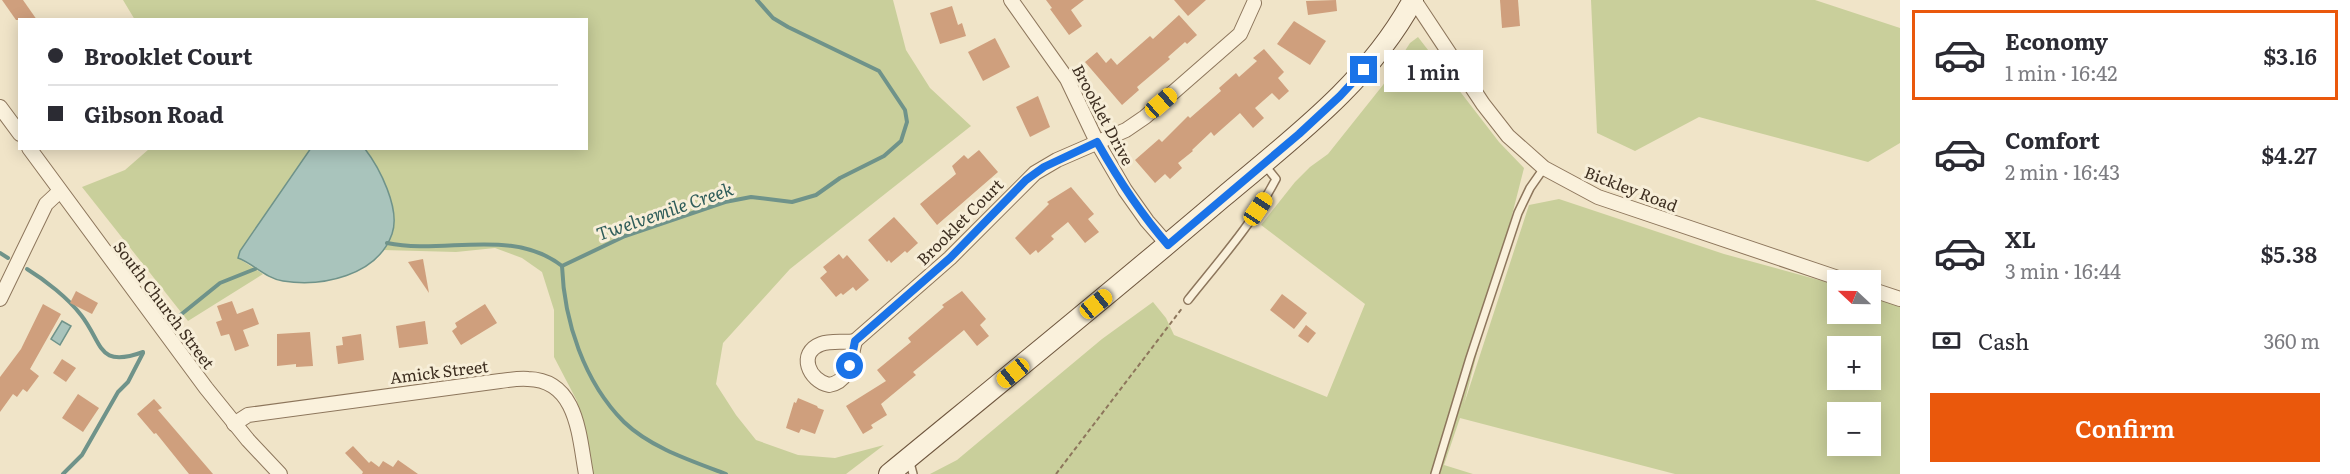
<!DOCTYPE html>
<meta charset="utf-8">
<style>
:root{--surface:#fff;--page:#f7f7f7;--text:#2b2b33;--muted:#7c7c81;--line:#e1e1e2;--accent:#ea580c}
body{margin:0;font-family:Literata,serif;background:var(--page);color:var(--text);height:100vh;display:flex;flex-direction:column;font-size:22px;white-space:nowrap}
*{box-sizing:border-box;margin:0}
p{font-size:20px;color:var(--muted)}
.icon{flex:none;width:33px;height:33px;fill:none;stroke:currentColor;stroke-width:2;stroke-linecap:round;stroke-linejoin:round}
.map{position:relative;flex:1;overflow:hidden}
.sheet{display:flex;flex-direction:column;background:var(--surface);width:450px}
.sheet>*{flex:none}
.banner{position:absolute;left:18px;top:18px;width:570px;height:132px;border-radius:0px;box-shadow:0 3px 15px #0003;display:grid;align-content:center;height:132px;padding:0 30px;background:var(--surface)}
.needle{width:39px;rotate:292deg}
.controls{position:absolute;left:1827px;top:270px;display:grid;gap:12px}
.controls a{display:grid;place-items:center;width:54px;height:54px;border-radius:0px;background:var(--surface);box-shadow:0 3px 15px #0003;font-size:30px}
.end{position:absolute;width:27px;height:27px;margin:-14px;border:8px solid #1a73e8;background:#fff;box-shadow:0 0 0 3px #fff}
.from{border-radius:50%}
.bubble{position:absolute;height:42px;border-radius:0px;background:var(--surface);box-shadow:0 3px 15px #0003;font-size:20px;font-weight:600;line-height:42px;text-align:center}
.car{position:absolute;width:18px;height:36px;margin:-18px -9px;border-radius:8px;box-shadow:0 0 4px 2px #0007;background:linear-gradient(#f5c518 24%,#345 0 40%,#f5c518 0 76%,#345 0 86%,#f5c518 0)}
.banner b{display:flex;align-items:center;gap:21px;height:57px;font-size:22px}
.banner b+b{border-top:2px solid var(--line)}
.banner i{width:15px;height:15px;background:var(--text)}
ul{padding:10px 0 0;list-style:none}
li{display:flex;align-items:center;gap:18px;height:90px;margin:0 12px 9px;padding:0 18px;border:3px solid transparent;border-radius:0px}
li div{flex:1}
li b{display:block;font-size:22px}
li em{font-style:normal;font-weight:600}
li.on{border-color:var(--accent)}
li>.icon{width:54px;height:54px;stroke-width:1.5}
.pay{display:flex;align-items:center;gap:15px;height:66px;padding:0 30px;font-size:22px}
.pay p{margin-inline-start:auto}
.button{display:flex;gap:12px;margin-top:auto;padding:12px 30px}
.button a{flex:1;height:69px;border-radius:0px;background:var(--accent);color:#fff;font-size:24px;font-weight:600;line-height:69px;text-align:center}
main{display:flex;flex:1;min-height:0}
.map>svg:first-child{display:block}
.green{fill:#c9cf9b;fill-rule:evenodd}
.water{fill:#a9c4bc;stroke:#6f938a;stroke-width:1.5}
.lines{fill:none;stroke-linecap:round;stroke-linejoin:round}
.stream{stroke:#6f938a;stroke-width:4}
.building{fill:#cf9f7d}
.lane-casing{stroke:#8d765c;stroke-width:10}
.street-casing{stroke:#8d765c;stroke-width:16}
.secondary-casing{stroke:#6f573f;stroke-width:22}
.path{stroke:#8d765c;stroke-width:2;stroke-dasharray:4.5 3;stroke-linecap:butt}
.lane{stroke:#faf1dc;stroke-width:7}
.street{stroke:#faf1dc;stroke-width:14}
.secondary{stroke:#faf1dc;stroke-width:20}
.route{stroke:#1a73e8;stroke-width:8}
.labels{text-anchor:middle;stroke-width:6;stroke-linejoin:round;paint-order:stroke}
.street-label{font-size:16px;fill:#3d2e20;stroke:#f7eed8}
.water-label{font-size:18px;font-style:italic;fill:#2f5d5a;stroke:#f7eed8}
</style>
<main>
<div class="map">
<svg width="1900" height="474" viewBox="0 0 1900 474">
<rect width="100%" height="100%" fill="#f0e4c8"/>
<!-- green -->
<g class="green">
<path d="M123 0H893L906 50 930 88 971 126 790 269 723 343 716 384 736 415 756 440 798 455 835 458 884 445 846 474H591L577 401 554 357V310L542 272 522 258 495 248 456 252 383 250C386 245 390 239 392 233 401 209 379 167 365 149L586 148V20H135Z"/>
<path d="M1591 0H1815L1900 28V143L1868 162 1699 117 1635 151 1597 133Z"/>
<path d="M1418 37 1499 142 1524 168 1464 404 1529 205 1559 199 1724 254 1837 285 1838 314H1870L1871 294 1900 302V474H1675L1460 418 1444 465 1473 474H930L957 460 1102 339 1153 302 1166 318 1174 335 1327 397 1365 304 1261 225 1295 182 1310 167 1328 154 1383 85 1410 43ZM1838 346H1870V380H1838ZM1838 412H1870V446H1838Z"/>
<path d="M149 149H311L240 251 238 258 263 274 188 321 82 187 125 170Z"/>
</g>
<!-- water -->
<g class="water">
<path d="M311 148 365 149C379 167 401 209 392 234 377 276 322 287 283 281 265 278 254 264 238 258L240 251Z"/>
<path d="M62 321 71 326 60 345 51 339Z"/>
</g>
<g class="lines">
<!-- stream -->
<g class="stream">
<path d="M387 243C444 255 512 227 562 266"/>
<path d="M0 253 8 258"/>
<path d="M562 266 625 236 725 202 751 197 792 202 816 195 840 178 884 156 901 141 907 122 905 110 879 71 788 27 773 18 757 0"/>
<path d="M562 266C564 321 584 382 624 422 651 448 692 461 726 474"/>
<path d="M27 269C45 280 68 298 81 315 103 343 97 369 143 352"/>
<path d="M173 321 220 283 255 269"/>
<path d="M63 474 82 455 118 392 128 382 143 353"/>
</g>
</g>
<!-- building -->
<g class="building">
<path d="M2 0H23L37 20H16Z"/>
<path d="M1046 0H1084L1071 10 1082 26 1069 35 1050 9 1052 8Z"/>
<path d="M1174 0H1206L1188 16Z"/>
<path d="M1336 0 1337 11 1308 15 1306 1Z"/>
<path d="M1500 0H1518L1520 26 1502 28Z"/>
<path d="M952 6 958 25 962 23 966 36 940 44 930 13Z"/>
<path d="M1179 15 1197 35 1187 44 1185 42 1168 57 1170 59 1137 87 1139 90 1122 105 1085 62 1097 52 1106 63 1111 58 1117 65 1150 36 1153 39Z"/>
<path d="M1294 21 1326 41 1310 65 1277 44Z"/>
<path d="M995 38 1010 67 983 81 968 52Z"/>
<path d="M1264 49 1284 72 1278 78 1289 91 1279 100 1272 93 1255 108 1264 118 1253 128 1240 113 1214 136 1211 132 1192 150 1193 151 1178 163 1182 168 1170 179 1165 174 1155 183 1135 160 1159 139 1162 142 1188 116 1190 118 1221 91 1219 88 1236 73 1239 77 1257 61 1253 58Z"/>
<path d="M1038 96 1050 127 1030 137 1016 107Z"/>
<path d="M979 150 998 172 937 225 920 204 956 174 952 166 964 155 968 159Z"/>
<path d="M1071 187 1094 214 1088 219 1099 232 1085 243 1068 222 1051 236 1054 239 1038 253 1036 250 1030 255 1015 238 1049 204 1047 202Z"/>
<path d="M894 217 918 243 907 253 905 251 891 263 889 260 887 262 868 240Z"/>
<path d="M839 254 843 259 847 255 869 280 856 291 853 287 843 295 841 293 836 297 820 278 827 272 823 267Z"/>
<path d="M423 259 429 293 408 262Z"/>
<path d="M76 291 98 303 92 314 70 303Z"/>
<path d="M962 291 986 319 980 325 989 336 977 346 964 330 913 372 916 375 881 404 887 415 871 425 873 428 863 434 846 406 886 381 877 370 911 342 908 338 944 307 942 305Z"/>
<path d="M1282 294 1307 313 1294 329 1270 310Z"/>
<path d="M232 301 237 314 253 308 259 324 243 330 249 346 235 351 229 334 221 336 216 322 222 320 217 306Z"/>
<path d="M43 304 61 314 30 369 39 376 27 392 23 389 17 397 13 394 0 412V377L21 349Z"/>
<path d="M485 304 497 323 461 345 452 331 457 327 455 323Z"/>
<path d="M425 321 428 344 399 348 396 326Z"/>
<path d="M1306 325 1316 333 1308 343 1298 336Z"/>
<path d="M310 332 313 366 296 367V364L277 366V334Z"/>
<path d="M361 334 364 360 338 364 336 346 343 345 342 337Z"/>
<path d="M62 359 76 368 66 382 53 373Z"/>
<path d="M78 394 99 408 83 432 62 418Z"/>
<path d="M798 398 817 406 818 408 824 410 815 434 801 429 799 433 786 428 794 402 796 403Z"/>
<path d="M154 399 162 408 158 410 213 474H189L156 433 154 434 137 414Z"/>
<path d="M353 446 369 463 371 461 379 467 383 461 393 467 398 460 418 474H362L363 472 345 453Z"/>
</g>
<g class="lines">
<defs>
<g id="lane">
<path d="M1188 300C1219 261 1253 223 1276 179L1264 164"/>
<path d="M909 459 913 474"/>
<path d="M1435 474 1470 358 1518 213 1530 188 1544 168"/>
</g>
<g id="street">
<path d="M1011 0 1067 79 1097 142 1125 190 1147 221 1168 245"/>
<path d="M1414 0 1483 104 1508 136 1544 168 1598 197 1844 280"/>
<path d="M0 107 20 134"/>
<path d="M29 148 206 388 248 440 280 474"/>
<path d="M1870 289 1900 299"/>
<path d="M0 299 46 204 60 191"/>
<path d="M855 341 950 258 1035 173 1057 160 1126 130 1145 117 1240 34 1254 3"/>
<path d="M855 341C850 359 851 381 829 385 809 381 797 353 821 344 831 340 845 343 855 341Z"/>
<path d="M234 424 248 415 500 381C509 380 519 378 528 379 578 380 579 437 586 474"/>
</g>
<path id="secondary" d="M889 474C1001 382 1112 292 1222 198 1293 138 1368 83 1413 0"/>
</defs>
<!-- lane casing -->
<use href="#lane" class="lane-casing"/>
<!-- street casing -->
<use href="#street" class="street-casing"/>
<!-- secondary casing -->
<use href="#secondary" class="secondary-casing"/>
<!-- path -->
<path class="path" d="M1056 474 1183 307"/>
<!-- lane -->
<use href="#lane" class="lane"/>
<!-- street -->
<use href="#street" class="street"/>
<!-- secondary -->
<use href="#secondary" class="secondary"/>
</g>
<g class="lines">
<!-- route -->
<path class="route" d="M850 366 855 341 950 258 1026 180 1044 167 1097 142C1118 179 1140 213 1168 245L1299 134 1340 96 1364 70"/>
</g>
<g class="labels">
<!-- street labels -->
<g class="street-label">
<text transform="translate(1103 115) rotate(62)" y="6">Brooklet Drive</text>
<text transform="translate(1631 189) rotate(21)" y="6">Bickley Road</text>
<text transform="translate(960 222) rotate(-45)" y="6">Brooklet Court</text>
<text transform="translate(164 305) rotate(53)" y="6">South Church Street</text>
<text transform="translate(439 372) rotate(-7)" y="6">Amick Street</text>
</g>
<!-- water labels -->
<g class="water-label">
<text transform="translate(665 212) rotate(-19)" y="6">Twelvemile Creek</text>
</g>
</g>
</svg>
<div class="controls">
<a><svg class="needle" viewBox="-14 -14 28 28"><path d="M0-13l5 13h-10z" fill="#e53935"/><path d="M0 13l5-13h-10z" fill="#7c7c81"/></svg></a>
<a>+</a>
<a>−</a>
</div>
<i class="end from" style="left:850px;top:366px"></i>
<i class="end" style="left:1364px;top:70px"></i>
<div class="bubble" style="left:1384px;top:50px;width:99px">1 min</div>
<i class="car" style="left:1161px;top:103px;rotate:49deg"></i>
<i class="car" style="left:1258px;top:209px;rotate:34deg"></i>
<i class="car" style="left:1096px;top:304px;rotate:51deg"></i>
<i class="car" style="left:1013px;top:373px;rotate:231deg"></i>
<div class="banner">
<b><i class="from"></i>Brooklet Court</b>
<b><i></i>Gibson Road</b>
</div>
</div>
<section class="sheet">
<ul>
<li class="on"><svg class="icon" aria-label="car" viewBox="0 0 24 24"><path d="M5 17H2v-5l4-1 3-4h7l3 4 3 1v5h-3M9 17h6M6 11h13"/><circle cx="7" cy="17" r="2"/><circle cx="17" cy="17" r="2"/></svg><div><b>Economy</b><p>1 min · 16:42</p></div><em>$3.16</em></li>
<li><svg class="icon" aria-label="car" viewBox="0 0 24 24"><path d="M5 17H2v-5l4-1 3-4h7l3 4 3 1v5h-3M9 17h6M6 11h13"/><circle cx="7" cy="17" r="2"/><circle cx="17" cy="17" r="2"/></svg><div><b>Comfort</b><p>2 min · 16:43</p></div><em>$4.27</em></li>
<li><svg class="icon" aria-label="car" viewBox="0 0 24 24"><path d="M5 17H2v-5l4-1 3-4h7l3 4 3 1v5h-3M9 17h6M6 11h13"/><circle cx="7" cy="17" r="2"/><circle cx="17" cy="17" r="2"/></svg><div><b>XL</b><p>3 min · 16:44</p></div><em>$5.38</em></li>
</ul>
<div class="pay"><svg class="icon" aria-label="cash" viewBox="0 0 24 24"><path d="M3 7h18v10H3z"/><circle cx="12" cy="12" r="2"/></svg>Cash<p>360 m</p></div>
<div class="button"><a>Confirm</a></div>
</section>
</main>
